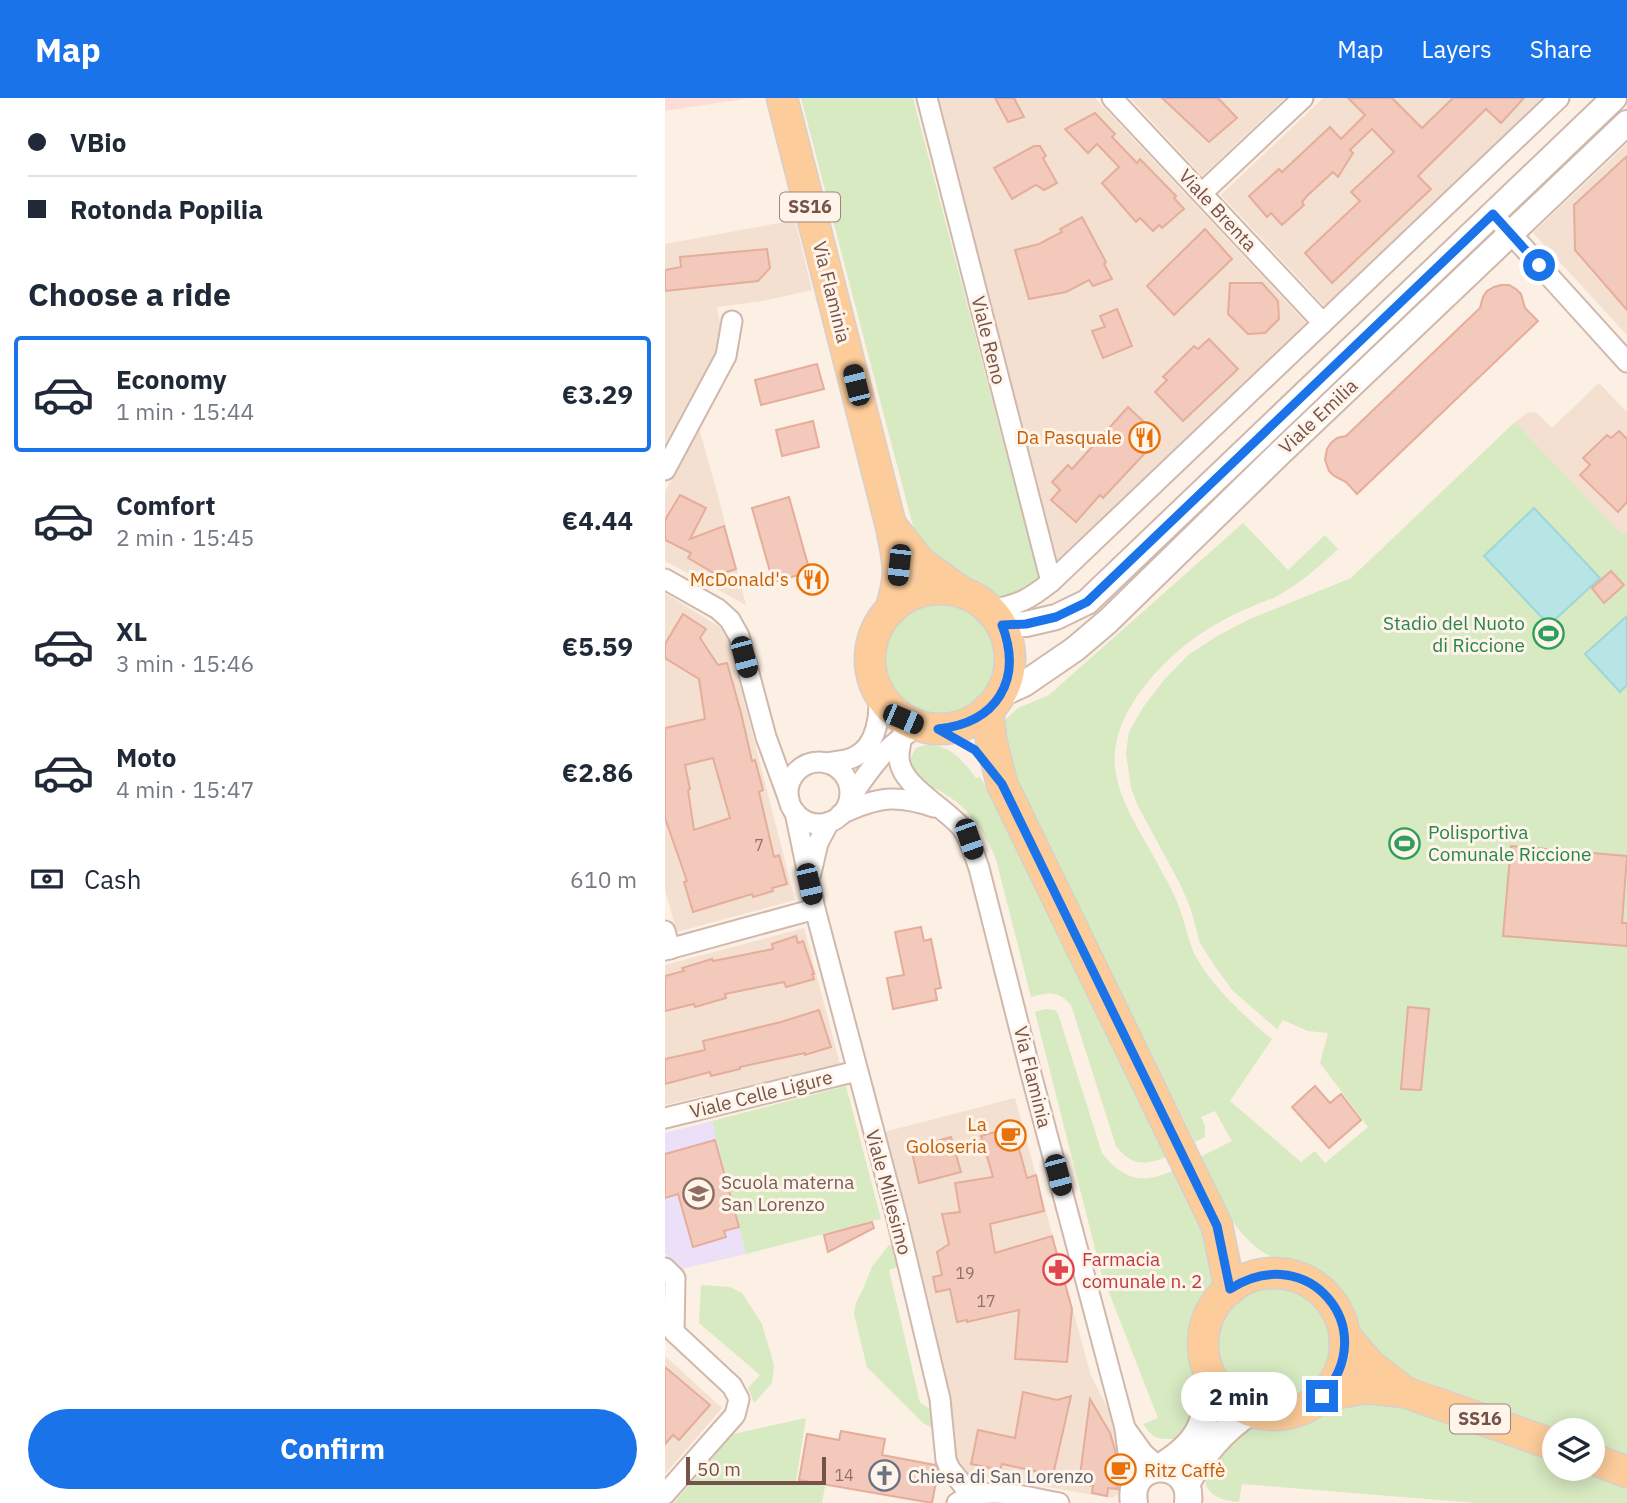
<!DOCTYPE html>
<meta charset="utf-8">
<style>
:root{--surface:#fff;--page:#f2f2f3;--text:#1f2937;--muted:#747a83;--line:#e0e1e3;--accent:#1a73e8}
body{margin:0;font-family:"IBM Plex Sans",sans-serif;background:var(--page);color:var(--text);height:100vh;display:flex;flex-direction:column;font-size:26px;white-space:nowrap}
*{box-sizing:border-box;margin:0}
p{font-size:23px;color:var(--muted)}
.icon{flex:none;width:38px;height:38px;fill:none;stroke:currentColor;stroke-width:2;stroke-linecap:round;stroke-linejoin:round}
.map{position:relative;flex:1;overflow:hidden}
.drawer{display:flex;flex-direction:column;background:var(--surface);width:665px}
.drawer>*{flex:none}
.top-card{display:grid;align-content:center;height:154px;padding:0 28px;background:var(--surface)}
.fabs{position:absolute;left:877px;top:1320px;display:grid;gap:14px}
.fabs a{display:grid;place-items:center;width:63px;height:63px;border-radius:50%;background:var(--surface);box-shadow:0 4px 18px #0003;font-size:35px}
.scale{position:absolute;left:21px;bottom:18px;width:140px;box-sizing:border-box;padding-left:7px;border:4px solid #755349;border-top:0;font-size:19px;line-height:24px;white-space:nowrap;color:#755349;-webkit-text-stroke:5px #fff4e9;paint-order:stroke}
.end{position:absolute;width:32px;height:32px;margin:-16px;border:9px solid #1a73e8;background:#fff;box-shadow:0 0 0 4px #fff}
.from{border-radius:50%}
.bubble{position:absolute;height:49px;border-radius:24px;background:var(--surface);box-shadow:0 4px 18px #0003;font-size:23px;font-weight:700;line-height:49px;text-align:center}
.car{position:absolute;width:21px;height:42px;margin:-21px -10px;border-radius:9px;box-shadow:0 0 5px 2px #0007;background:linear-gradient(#222 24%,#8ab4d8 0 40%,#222 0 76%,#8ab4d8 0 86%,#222 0)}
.top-card b{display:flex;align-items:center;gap:24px;height:66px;font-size:26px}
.top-card b+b{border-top:2px solid var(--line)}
.top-card i{width:18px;height:18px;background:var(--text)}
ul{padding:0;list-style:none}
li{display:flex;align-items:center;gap:21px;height:116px;margin:0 14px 10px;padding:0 14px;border:4px solid transparent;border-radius:7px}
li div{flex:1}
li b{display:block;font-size:26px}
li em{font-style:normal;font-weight:700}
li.selected{border-color:var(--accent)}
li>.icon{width:63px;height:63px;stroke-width:1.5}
h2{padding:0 28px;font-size:32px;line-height:84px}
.pay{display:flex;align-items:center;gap:18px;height:77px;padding:0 28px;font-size:26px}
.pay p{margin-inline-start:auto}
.cta{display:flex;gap:14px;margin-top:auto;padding:14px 28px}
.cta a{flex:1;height:80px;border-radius:42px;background:var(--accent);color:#fff;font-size:28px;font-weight:700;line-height:80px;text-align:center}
header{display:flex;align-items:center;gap:42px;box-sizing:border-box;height:98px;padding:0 35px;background:var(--accent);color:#fff}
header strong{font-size:33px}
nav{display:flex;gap:38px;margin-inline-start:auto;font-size:24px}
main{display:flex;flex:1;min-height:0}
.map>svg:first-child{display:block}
.residential{fill:#f4e0d1}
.commercial{fill:#fdddd6}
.education{fill:#ece0f9}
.green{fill:#d7eac1}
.water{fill:#b7e5e6;stroke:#9dd6d8;stroke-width:2}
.building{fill:#f2c9ba;stroke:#e5ad9a;stroke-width:2;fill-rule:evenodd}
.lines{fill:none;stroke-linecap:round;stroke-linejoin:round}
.minor-casing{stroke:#d0b8ac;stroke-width:23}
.tertiary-casing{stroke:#d0b8ac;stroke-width:28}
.secondary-casing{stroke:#d3b7a9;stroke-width:30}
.primary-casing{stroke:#d8cfcc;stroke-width:33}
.minor{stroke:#fff;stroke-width:19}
.tertiary{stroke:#fff;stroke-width:24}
.secondary{stroke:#fff;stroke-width:26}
.primary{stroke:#fccc9a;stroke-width:30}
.route{stroke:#1a73e8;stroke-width:9}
.labels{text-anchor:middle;stroke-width:6;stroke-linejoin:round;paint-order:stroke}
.number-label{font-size:16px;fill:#947065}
.shield{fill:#fff4e9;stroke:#9e8379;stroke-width:2}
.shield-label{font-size:18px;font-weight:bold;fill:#755349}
.street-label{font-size:19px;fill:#755349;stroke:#fff4e9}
.food-label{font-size:19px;fill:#c56008;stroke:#fff4e9;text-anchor:end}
.leisure-label{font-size:19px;fill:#27864d;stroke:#fff4e9;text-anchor:end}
.education-label{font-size:19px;fill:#785e54;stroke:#fff4e9;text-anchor:start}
.health-label{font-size:19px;fill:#be3a42;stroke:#fff4e9;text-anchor:start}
.worship-label{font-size:19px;fill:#5b616d;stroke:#fff4e9;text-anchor:start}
</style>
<header>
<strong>Map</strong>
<nav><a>Map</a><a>Layers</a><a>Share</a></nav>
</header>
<main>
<section class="drawer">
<div class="top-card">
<b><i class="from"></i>VBio</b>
<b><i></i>Rotonda Popilia</b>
</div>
<h2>Choose a ride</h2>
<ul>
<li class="selected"><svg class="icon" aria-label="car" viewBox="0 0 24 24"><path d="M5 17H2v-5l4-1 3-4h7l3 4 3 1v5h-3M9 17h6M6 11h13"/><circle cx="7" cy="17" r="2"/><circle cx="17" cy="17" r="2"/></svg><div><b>Economy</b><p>1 min · 15:44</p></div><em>€3.29</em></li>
<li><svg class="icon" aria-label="car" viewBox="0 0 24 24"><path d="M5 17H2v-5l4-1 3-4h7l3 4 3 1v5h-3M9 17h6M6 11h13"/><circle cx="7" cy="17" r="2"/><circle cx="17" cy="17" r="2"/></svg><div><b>Comfort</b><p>2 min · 15:45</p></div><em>€4.44</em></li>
<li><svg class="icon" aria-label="car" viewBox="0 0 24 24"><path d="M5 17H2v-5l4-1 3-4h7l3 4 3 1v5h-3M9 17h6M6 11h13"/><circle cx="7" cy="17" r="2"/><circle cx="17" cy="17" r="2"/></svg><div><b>XL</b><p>3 min · 15:46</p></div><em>€5.59</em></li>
<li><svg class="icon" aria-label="car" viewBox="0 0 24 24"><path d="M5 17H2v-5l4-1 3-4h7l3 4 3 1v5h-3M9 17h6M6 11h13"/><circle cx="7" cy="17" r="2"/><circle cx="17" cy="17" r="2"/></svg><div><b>Moto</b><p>4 min · 15:47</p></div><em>€2.86</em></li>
</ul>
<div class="pay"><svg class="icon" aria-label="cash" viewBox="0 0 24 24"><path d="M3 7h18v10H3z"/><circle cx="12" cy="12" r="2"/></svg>Cash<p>610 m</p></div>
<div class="cta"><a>Confirm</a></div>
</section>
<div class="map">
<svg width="962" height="1405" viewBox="0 0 962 1405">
<rect width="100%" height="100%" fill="#fcefe3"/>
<!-- residential -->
<g class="residential">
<path d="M273 0H430L642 226 392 465Z"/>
<path d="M465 0H620L537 78Z"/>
<path d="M658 0H879L660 209 556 97Z"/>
<path d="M962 46V237L868 135Z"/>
<path d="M130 122 147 192 98 203 52 209 60 249 4 353 0 351V146Z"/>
<path d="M934 285 962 314V433L957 438 850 324 862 315 871 314 887 330Z"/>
<path d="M34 330 52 394 81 507 0 463V394Z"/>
<path d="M0 495 61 533 130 802 12 834 0 792Z"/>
<path d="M139 830 175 966 0 1007V867Z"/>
<path d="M350 1000 426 1278 452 1328 459 1392 447 1400 300 1375 292 1364 288 1353 281 1290 219 1034Z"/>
<path d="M0 1258 57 1310 0 1376Z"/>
</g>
<!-- commercial -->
<path class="commercial" d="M0 0H85L0 13Z"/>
<!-- education -->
<path class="education" d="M47 1023 81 1156 16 1171 0 1155V1035Z"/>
<!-- green -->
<g class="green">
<path d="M136 0H248L374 481 351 500 331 497 273 466 255 448 248 428Z"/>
<path d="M850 324 957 437 962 433V1358L928 1346V1332H890L735 1274 692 1239C686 1205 670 1179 636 1167 619 1162 605 1161 591 1149 563 1126 550 1091 535 1059L567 1043 550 1013 536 1019 540 1028V1039L530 1044 356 692 337 637 340 622 353 610 384 597 578 425 623 472 660 437 673 451C656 467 639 482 619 494 610 500 600 503 590 507 574 514 557 522 543 531 499 558 440 619 451 676 458 713 482 743 498 776 505 788 512 802 516 815 522 831 524 849 534 864 551 892 582 921 607 941L565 1003 636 1064 650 1053 660 1065 703 1029 655 965 663 935 643 933 618 922 612 931 568 893 551 870 535 845 525 809 515 786 472 706 466 690 461 655 464 634 479 608 499 582 523 557 554 537 585 521 686 480Z"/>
<circle cx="275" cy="561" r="55"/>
<path d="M263 646C287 648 298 663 311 680L315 679 329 703 503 1058C481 1068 466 1068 451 1048L406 907C393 893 384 894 366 899L331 761C320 735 305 711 280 696 273 691 263 688 255 684L256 679C243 670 243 663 251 650Z"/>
<path d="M381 911 390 912 393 916 437 1055C458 1082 478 1087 509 1072L544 1150 549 1176 545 1192 536 1206 530 1221 526 1237V1253L529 1269 535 1284 524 1331 511 1341C493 1341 489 1342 478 1326L493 1320 436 1174 370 914Z"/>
<path d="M181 988 216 1121 81 1156 47 1023Z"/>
<path d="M224 1147 232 1150 236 1168 224 1172 255 1305 271 1314 273 1325 267 1330 258 1325 202 1269 189 1216 191 1205 199 1189 207 1169Z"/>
<path d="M36 1187 65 1189 77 1195 97 1226 109 1267 107 1285 89 1305 83 1290 95 1277 34 1225Z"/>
<circle cx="609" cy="1246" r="56"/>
<path d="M689 1303 736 1306 889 1363V1370H908L962 1390V1405H811L577 1386 574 1404C550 1403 532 1391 544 1366 546 1363 547 1359 549 1356 556 1346 574 1336 583 1328L604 1329 632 1326 648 1320 661 1311Z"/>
<path d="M141 1320 131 1383 160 1388 157 1405H9L68 1336Z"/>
</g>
<!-- water -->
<g class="water">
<path d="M869 410 935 480 884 527 819 458Z"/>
<path d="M962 518V587L955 594 920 556Z"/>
</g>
<!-- building -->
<g class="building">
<path d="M330 0H349L359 19 343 24Z"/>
<path d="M497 0H553L572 20 544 44Z"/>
<path d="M683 0H727L757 30 788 0H859L836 25 821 11 753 78 766 91 667 185 640 155 695 103 686 94 729 54 707 31 685 52 688 55 673 79 668 74 642 98 637 104 639 107 617 127 606 115 602 119 584 98 614 71 617 74 665 29 676 41 700 17Z"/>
<path d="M430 15 450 36 447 39 472 65 475 61 511 98 509 100 519 111 497 130 494 127 488 133 475 120 471 124 437 85 454 69 432 46 423 55 400 31Z"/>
<path d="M369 48H375L381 58 378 60 392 85 379 92 371 87 347 101 329 70Z"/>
<path d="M962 58V212L910 152 909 107Z"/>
<path d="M417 119 441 164 439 166 447 181 428 188 424 182 401 194 364 201 350 152 374 146 397 134 395 131Z"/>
<path d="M540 131 567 161 509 217 482 188Z"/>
<path d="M102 151 105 170 93 183 0 193V172L16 169 15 159Z"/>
<path d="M565 185H597L613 203 614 221 600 235 583 236 563 216Z"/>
<path d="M836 187H844L851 191 856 196 860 210 873 223 692 396 681 384 669 378 664 373 660 362 662 351 666 345 672 340 681 338 815 210 818 199 822 193 829 189Z"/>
<path d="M452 211 467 248 438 260 427 233 440 229 435 218Z"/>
<path d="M544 241 573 271 518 323 490 294 502 282 498 279 529 248 533 251Z"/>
<path d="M152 266 159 291 96 307 90 282Z"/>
<path d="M463 309 495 339 438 400 435 397 411 424 386 402 395 392 387 384 403 367 407 371Z"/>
<path d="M148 323 154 349 117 358 111 332Z"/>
<path d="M954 333 962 341V404L953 414 915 377 925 367 918 360 942 337 946 340Z"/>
<path d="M15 397 41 410 25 441 59 428 71 471 52 477 23 460 26 455 0 442V422Z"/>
<path d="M124 399 145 474 108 484 87 410Z"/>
<path d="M946 473 959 487 939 505 927 490Z"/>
<path d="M18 516 41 531 35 540 53 567 62 565 76 615 87 663 90 662 98 692 94 694 109 759 114 757 122 786 107 790 108 793 88 799 87 796 28 814 19 784 22 783 0 720V630L40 621 34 581 0 560V546ZM48 660 65 720 29 732 23 692 25 691 20 667Z"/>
<path d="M846 748 962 758 957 825H962V848L838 838Z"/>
<path d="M256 829 259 843 266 841 276 890 270 891 272 902 228 911 222 880 239 877 230 834Z"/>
<path d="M131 838 133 845 138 843 149 876H147L149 881 121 889 119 884 60 896 61 900 30 909 29 906 0 913V878L19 873 17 870 47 861 48 863 108 851 107 846Z"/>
<path d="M743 909 764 911 756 992 736 991Z"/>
<path d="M154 912 166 949 140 957V955L75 969V971L46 978 45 974 0 986V961L40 952 38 943 116 924Z"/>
<path d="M650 988 665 1005 676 996 696 1022 664 1050 627 1009Z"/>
<path d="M348 1029 362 1080 371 1077 379 1113 325 1126 330 1155 387 1138 407 1211 402 1264 350 1261 354 1212 302 1224V1222L292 1224 285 1191 271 1194 268 1179 277 1177 272 1154 284 1146 277 1116 295 1114 290 1085 328 1079 316 1038Z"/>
<path d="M286 1039 296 1074 254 1085 246 1050Z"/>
<path d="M50 1042 74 1129 59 1133 61 1139 28 1149 13 1096 0 1100V1056Z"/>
<path d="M207 1124 209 1130 163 1154 159 1137Z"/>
<path d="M0 1269 45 1307 14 1342 8 1337 0 1346Z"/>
<path d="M358 1294 392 1302 406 1298 388 1377 337 1366 335 1372 306 1366 313 1332 350 1340Z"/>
<path d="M425 1301 445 1335 450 1352 454 1380 451 1381 453 1391 443 1390 442 1398 427 1395 428 1388 414 1385Z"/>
<path d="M176 1333 220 1341 217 1357 270 1367 273 1374 267 1405 134 1382 142 1336 174 1342Z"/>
</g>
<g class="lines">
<defs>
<g id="minor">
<path d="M262 0 386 484"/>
<path d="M447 0 658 225"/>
<path d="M537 95 638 0"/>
<path d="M828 116 962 264"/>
<path d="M0 372 61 258 67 223"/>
<path d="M0 481 53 511 65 522 74 538 101 639 124 702"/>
<path d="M326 512C355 506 363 502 386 484L894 0"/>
<path d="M237 637C236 644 234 652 234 659 234 687 280 709 297 730 306 742 309 757 314 770L365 972 460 1330 478 1355 494 1370"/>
<circle cx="154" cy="695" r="31"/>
<path d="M162 665C170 663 182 663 189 659 212 649 216 616 213 594"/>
<path d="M185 700C206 670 221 646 255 628"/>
<path d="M130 714 150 811 232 1121 275 1301 281 1362 285 1371 306 1397"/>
<path d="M176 716C212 699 231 696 269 709"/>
<path d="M146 775 153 745 164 724"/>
<path d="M0 833 5 851"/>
<path d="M0 852 150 811"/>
<path d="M0 1020 192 973"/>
<path d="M0 1170 10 1180 9 1234 67 1288 74 1301 70 1317 0 1396"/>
<path d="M460 1331 468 1393"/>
<path d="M292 1405C320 1385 363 1400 394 1405"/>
</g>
<g id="tertiary">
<path d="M336 527 361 526 391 519 422 504 949 0"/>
<path d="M335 597 359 586 410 551 443 523 615 355 962 25"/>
</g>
<g id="secondary">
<path d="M494 1370C539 1343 542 1324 544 1274"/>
<path d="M521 1386C538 1355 556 1333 586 1313"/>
<path d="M469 1405C461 1360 529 1358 523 1405"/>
</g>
<g id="primary">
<path d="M117 0 226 428C233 463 237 475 226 510"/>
<path d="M229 431 256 465 295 493"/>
<circle cx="275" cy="561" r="70"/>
<path d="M323 611 326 642 337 686 552 1128 565 1191"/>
<circle cx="609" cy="1246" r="71"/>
<path d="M680 1238 705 1267 740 1294"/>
<path d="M657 1298 700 1290 740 1294 889 1347"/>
<path d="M928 1361 962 1374"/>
</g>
</defs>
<!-- minor casing -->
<use href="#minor" class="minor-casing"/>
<!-- tertiary casing -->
<use href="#tertiary" class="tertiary-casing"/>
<!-- secondary casing -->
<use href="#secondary" class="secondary-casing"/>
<!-- primary casing -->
<use href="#primary" class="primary-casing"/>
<!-- minor -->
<use href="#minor" class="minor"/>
<!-- tertiary -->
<use href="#tertiary" class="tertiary"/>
<!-- secondary -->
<use href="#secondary" class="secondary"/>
<!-- primary -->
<use href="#primary" class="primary"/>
</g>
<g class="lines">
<!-- route -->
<path class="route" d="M657 1298C719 1230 642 1141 565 1191L552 1128 337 686 310 652 273 631C332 625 358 582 337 527L361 526 391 519 422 504 828 116 874 167"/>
</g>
<!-- icons -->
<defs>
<symbol id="restaurant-ring" viewBox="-11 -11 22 22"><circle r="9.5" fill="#fff4e9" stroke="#e8710a" stroke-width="1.5"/><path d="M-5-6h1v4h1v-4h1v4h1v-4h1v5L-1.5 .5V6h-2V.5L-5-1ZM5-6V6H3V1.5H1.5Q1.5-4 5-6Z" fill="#e8710a"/></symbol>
<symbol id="stadium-ring" viewBox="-11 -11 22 22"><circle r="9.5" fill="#fff4e9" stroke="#2e9e5b" stroke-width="1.5"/><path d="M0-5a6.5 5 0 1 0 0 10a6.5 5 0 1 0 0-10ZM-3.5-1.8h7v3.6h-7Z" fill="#2e9e5b"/></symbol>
<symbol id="cafe-ring" viewBox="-11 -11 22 22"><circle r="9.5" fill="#fff4e9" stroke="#e8710a" stroke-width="1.5"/><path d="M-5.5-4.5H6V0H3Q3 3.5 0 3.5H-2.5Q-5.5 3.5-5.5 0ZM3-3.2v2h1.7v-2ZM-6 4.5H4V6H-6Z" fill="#e8710a"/></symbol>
<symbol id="school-ring" viewBox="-11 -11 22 22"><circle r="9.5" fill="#fff4e9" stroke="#8d6e63" stroke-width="1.5"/><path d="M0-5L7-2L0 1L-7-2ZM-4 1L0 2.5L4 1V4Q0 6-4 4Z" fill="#8d6e63"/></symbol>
<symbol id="pharmacy-ring" viewBox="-11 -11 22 22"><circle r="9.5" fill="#fff4e9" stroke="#e0444e" stroke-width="1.5"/><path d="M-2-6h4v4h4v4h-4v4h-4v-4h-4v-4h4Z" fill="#e0444e"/></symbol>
<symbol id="church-ring" viewBox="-11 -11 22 22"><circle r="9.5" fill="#fff4e9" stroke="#6b7280" stroke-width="1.5"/><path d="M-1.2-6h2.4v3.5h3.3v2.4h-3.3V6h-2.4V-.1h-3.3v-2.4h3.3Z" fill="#6b7280"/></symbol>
</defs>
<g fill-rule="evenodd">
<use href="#restaurant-ring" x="462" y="322" width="35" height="35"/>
<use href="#restaurant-ring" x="130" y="464" width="35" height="35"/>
<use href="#stadium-ring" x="866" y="518" width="35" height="35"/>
<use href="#stadium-ring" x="722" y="728" width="35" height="35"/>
<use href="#cafe-ring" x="328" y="1020" width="35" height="35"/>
<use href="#school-ring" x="16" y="1078" width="35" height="35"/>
<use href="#pharmacy-ring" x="376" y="1154" width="35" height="35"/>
<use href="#cafe-ring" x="438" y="1354" width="35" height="35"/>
<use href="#church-ring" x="202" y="1360" width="35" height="35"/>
</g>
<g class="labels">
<!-- number labels -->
<g class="number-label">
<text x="94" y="753">7</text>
<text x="300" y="1181">19</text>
<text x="321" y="1209">17</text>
<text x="179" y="1383">14</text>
</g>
<!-- shield labels -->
<g class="shield">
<rect x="115" y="94.5" width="60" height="29" rx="5"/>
<rect x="785" y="1306.5" width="60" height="29" rx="5"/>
</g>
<g class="shield-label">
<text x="145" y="115">SS16</text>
<text x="815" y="1327">SS16</text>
</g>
<!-- street labels -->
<g class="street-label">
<text transform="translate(553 112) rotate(47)" y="7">Viale Brenta</text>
<text transform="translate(167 194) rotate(76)" y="7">Via Flaminia</text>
<text transform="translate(324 242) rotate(76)" y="7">Viale Reno</text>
<text transform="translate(653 318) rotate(-43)" y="7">Viale Emilia</text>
<text transform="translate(368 979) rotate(76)" y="7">Via Flaminia</text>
<text transform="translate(96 996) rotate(-14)" y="7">Viale Celle Ligure</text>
<text transform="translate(224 1094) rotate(75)" y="7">Viale Millesimo</text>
</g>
<!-- food labels -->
<g class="food-label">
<text x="457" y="346">Da Pasquale</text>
<text x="124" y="488">McDonald's</text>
<text x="322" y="1033">La<tspan x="322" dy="22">Goloseria</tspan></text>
<text x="479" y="1379" text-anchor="start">Ritz Caffè</text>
</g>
<!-- leisure labels -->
<g class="leisure-label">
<text x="860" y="532">Stadio del Nuoto<tspan x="860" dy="22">di Riccione</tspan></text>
<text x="763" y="741" text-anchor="start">Polisportiva<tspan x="763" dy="22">Comunale Riccione</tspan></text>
</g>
<!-- education labels -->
<g class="education-label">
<text x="56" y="1091">Scuola materna<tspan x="56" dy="22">San Lorenzo</tspan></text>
</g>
<!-- health labels -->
<g class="health-label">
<text x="417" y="1168">Farmacia<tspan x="417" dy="22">comunale n. 2</tspan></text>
</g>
<!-- worship labels -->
<g class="worship-label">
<text x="243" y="1385">Chiesa di San Lorenzo</text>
</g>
</g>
</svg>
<div class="fabs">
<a><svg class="icon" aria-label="layers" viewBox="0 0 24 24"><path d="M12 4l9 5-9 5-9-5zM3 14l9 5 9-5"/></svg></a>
</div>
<div class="scale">50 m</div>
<i class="end from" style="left:874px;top:167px"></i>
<i class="end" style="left:657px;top:1298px"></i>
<div class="bubble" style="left:516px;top:1274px;width:116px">2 min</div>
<i class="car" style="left:191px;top:287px;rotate:346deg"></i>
<i class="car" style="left:234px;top:467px;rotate:186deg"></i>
<i class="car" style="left:79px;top:559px;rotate:165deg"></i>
<i class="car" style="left:238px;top:621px;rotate:113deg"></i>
<i class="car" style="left:304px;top:741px;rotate:161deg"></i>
<i class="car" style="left:144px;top:786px;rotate:167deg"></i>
<i class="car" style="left:393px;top:1077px;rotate:165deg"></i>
</div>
</main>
